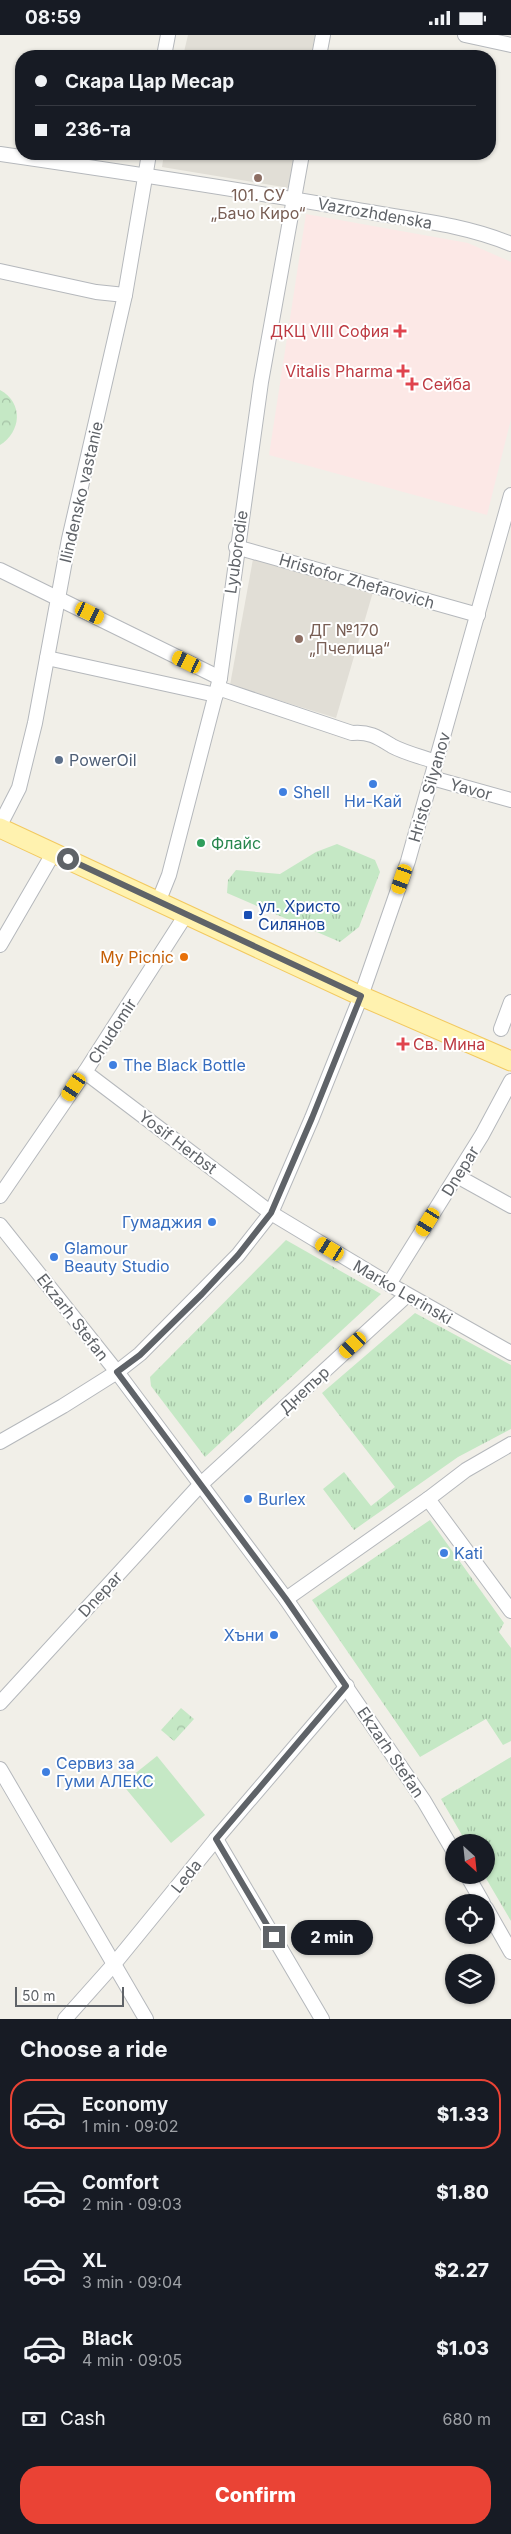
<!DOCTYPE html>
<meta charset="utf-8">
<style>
:root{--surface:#171b24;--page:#242831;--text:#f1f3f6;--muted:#9ea1a6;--line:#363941;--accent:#ea4335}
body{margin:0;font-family:Inter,sans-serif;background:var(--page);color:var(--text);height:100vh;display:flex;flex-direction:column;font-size:19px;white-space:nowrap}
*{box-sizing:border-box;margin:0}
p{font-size:16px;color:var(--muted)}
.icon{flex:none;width:28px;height:28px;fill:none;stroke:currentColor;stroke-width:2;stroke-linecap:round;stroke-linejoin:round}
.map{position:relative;height:1984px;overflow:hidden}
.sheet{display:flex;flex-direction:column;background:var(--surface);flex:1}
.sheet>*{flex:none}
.banner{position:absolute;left:15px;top:15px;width:481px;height:110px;border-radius:20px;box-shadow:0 1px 4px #0004;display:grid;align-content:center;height:110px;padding:0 20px;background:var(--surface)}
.needle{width:32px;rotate:153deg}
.buttons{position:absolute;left:445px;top:1799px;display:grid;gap:10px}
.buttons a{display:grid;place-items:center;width:50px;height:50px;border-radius:50%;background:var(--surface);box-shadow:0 1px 4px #0004;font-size:25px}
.scale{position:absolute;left:15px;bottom:12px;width:109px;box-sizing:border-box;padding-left:5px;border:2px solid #5f6368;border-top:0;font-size:14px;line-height:18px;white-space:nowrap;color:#5f6368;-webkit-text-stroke:4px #fff;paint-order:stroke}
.end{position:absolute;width:22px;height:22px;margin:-11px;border:6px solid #5f6368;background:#fff;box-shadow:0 0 0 2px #fff}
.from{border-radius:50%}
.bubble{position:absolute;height:35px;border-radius:18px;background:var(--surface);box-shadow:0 1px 4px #0004;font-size:16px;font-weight:800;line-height:35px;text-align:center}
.car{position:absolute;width:15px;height:30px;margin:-15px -8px;border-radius:6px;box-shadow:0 0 4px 1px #0007;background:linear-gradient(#f5c518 24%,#345 0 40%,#f5c518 0 76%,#345 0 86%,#f5c518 0)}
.banner b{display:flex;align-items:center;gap:18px;height:48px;font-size:19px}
.banner b+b{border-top:1px solid var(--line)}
.banner i{width:12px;height:12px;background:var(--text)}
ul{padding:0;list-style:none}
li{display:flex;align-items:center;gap:15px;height:70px;margin:0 10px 8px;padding:0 10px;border:2px solid transparent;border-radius:20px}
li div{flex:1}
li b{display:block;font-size:19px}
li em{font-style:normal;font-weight:800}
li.active{border-color:var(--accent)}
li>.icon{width:45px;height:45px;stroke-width:1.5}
h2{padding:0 20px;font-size:22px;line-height:60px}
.pay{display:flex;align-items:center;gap:12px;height:55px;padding:0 20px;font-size:19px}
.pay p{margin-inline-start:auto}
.cta{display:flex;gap:10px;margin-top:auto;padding:10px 20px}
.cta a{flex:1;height:58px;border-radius:20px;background:var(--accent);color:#fff;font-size:20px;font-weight:800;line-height:58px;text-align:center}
.status{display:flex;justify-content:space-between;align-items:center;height:35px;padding:0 25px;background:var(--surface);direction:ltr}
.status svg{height:14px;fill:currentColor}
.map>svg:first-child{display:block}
.education{fill:#e1ded6}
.medical{fill:#fce8e6}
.grass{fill:url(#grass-tufts)}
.park{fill:url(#park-crowns)}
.pitch{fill:#c5e8c5}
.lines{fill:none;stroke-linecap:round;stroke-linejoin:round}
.minor-casing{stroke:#b5b8bc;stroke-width:16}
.major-casing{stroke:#f2c960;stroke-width:21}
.minor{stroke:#fff;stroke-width:14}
.major{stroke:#fff2af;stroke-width:19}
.route{stroke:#5f6368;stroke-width:6}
.education-dot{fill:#8d6e63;stroke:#fff;stroke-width:2}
.health-dot{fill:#e0444e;stroke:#fff;stroke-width:2}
.service-dot{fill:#5c6f8a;stroke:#fff;stroke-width:2}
.shop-dot{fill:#3f7fe0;stroke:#fff;stroke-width:2}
.leisure-dot{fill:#2e9e5b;stroke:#fff;stroke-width:2}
.transit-dot{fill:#1a4fb4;stroke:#fff;stroke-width:2}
.food-dot{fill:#e8710a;stroke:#fff;stroke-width:2}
.labels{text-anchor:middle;stroke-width:4;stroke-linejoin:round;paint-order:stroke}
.education-label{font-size:16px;fill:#785e54;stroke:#fff}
.street-label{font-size:16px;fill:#5f6368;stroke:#fff}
.health-label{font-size:16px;fill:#be3a42;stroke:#fff;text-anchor:end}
.service-label{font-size:16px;fill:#4e5e75;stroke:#fff;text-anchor:start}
.shop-label{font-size:16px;fill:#366cbe;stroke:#fff;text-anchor:start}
.leisure-label{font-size:16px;fill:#27864d;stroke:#fff;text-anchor:start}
.transit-label{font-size:16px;fill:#164399;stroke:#fff;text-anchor:start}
.food-label{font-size:16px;fill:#c56008;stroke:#fff;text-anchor:end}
</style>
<div class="status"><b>08:59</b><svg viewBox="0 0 49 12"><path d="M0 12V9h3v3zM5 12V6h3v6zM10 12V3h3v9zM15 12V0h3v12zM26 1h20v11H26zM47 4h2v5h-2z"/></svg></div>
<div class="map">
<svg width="511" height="1984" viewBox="0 0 511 1984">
<defs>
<pattern id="grass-tufts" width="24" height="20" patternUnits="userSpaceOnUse" patternTransform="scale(1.25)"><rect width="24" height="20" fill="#c5e8c5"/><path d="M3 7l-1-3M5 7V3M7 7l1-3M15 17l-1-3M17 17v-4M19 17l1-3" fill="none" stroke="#a3c0a4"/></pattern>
<pattern id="park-crowns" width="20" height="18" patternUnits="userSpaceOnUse" patternTransform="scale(1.25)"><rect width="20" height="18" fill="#c5e8c5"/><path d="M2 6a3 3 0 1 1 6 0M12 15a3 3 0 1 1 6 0" fill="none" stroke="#a3c0a4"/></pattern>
</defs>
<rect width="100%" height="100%" fill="#f1efe8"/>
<!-- education -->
<g class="education">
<path d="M188 0H315L311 21H183Z"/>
<path d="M164 119H295L289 153 162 132Z"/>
<path d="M253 524 373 557 336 683 230 650Z"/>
</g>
<!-- medical -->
<path class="medical" d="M306 179 468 208 511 227V384L487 480 269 420Z"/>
<!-- grass -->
<g class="grass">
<path d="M337 809 375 825 380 837 359 892 340 907 227 858 228 845 236 835 280 839 316 817Z"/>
<path d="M286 1205 381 1259 205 1422 151 1351 150 1342Z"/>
<path d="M415 1278 511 1330V1394L458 1422 354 1495 323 1454 344 1437 371 1471 395 1452 322 1358Z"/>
<path d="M430 1485 504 1588 499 1597 511 1613V1706L503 1710 486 1684 420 1722 312 1565Z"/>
<path d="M511 1722V1886L484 1840H486V1808L466 1807 441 1764Z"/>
</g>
<!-- park -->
<g class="park">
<path d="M0 355C24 368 21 397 0 410Z"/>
<path d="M181 1673 194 1684 174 1706 161 1695Z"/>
</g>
<!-- pitch -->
<path class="pitch" d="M157 1721 205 1780 171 1808 122 1749Z"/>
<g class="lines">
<defs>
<g id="minor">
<path d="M465 0 511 10"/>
<path d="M164 21 168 0"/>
<path d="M319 21 323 0"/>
<path d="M0 119C117 136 235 154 352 174 405 184 461 188 511 209"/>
<path d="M0 236 96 257 125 260"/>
<path d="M236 512 478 580"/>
<path d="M0 535 220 643"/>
<path d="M47 623 216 660"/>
<path d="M218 653 352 698C369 696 379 703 392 711 405 718 422 722 436 727"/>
<path d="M432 743 511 765"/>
<path d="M0 790 19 753 35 688 69 504 125 260 149 119"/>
<path d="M159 865 169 840 220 643 261 347 302 119"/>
<path d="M0 910 54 817"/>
<path d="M501 994 511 967"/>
<path d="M85 1037 271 1178 389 1249 511 1318"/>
<path d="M457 1141 511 1171"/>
<path d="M0 1161 85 1037 187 878"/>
<path d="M0 1190 117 1337 286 1564 424 1766 454 1817"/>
<path d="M389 1249 482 1100 511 1046"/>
<path d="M0 1407 63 1371 117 1337 140 1319 238 1220 271 1178 312 1083 361 961 408 826 511 460"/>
<path d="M511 1409 466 1435 428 1464 511 1576"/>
<path d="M286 1564 428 1464"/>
<path d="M0 1668 200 1450 407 1260"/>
<path d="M0 1734 146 1984"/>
<path d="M216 1804 322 1984"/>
<path d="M467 1840 483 1868"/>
<path d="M486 1873 511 1917"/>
<path d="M65 1984 114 1929 216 1804 347 1651"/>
</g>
<path id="major" d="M0 793 361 961 511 1026"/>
</defs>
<!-- minor casing -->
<use href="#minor" class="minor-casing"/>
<!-- major casing -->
<use href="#major" class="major-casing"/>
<!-- minor -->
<use href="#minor" class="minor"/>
<!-- major -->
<use href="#major" class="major"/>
</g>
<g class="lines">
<!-- route -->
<path class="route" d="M68 824 361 961 312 1083 271 1178 238 1220 202 1259 140 1320 117 1337 286 1564 346 1651 216 1804 274 1902"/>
</g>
<!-- markers -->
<g class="education-dot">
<circle cx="258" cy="143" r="5"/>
<circle cx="299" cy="604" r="5"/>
</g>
<g class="health-dot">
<path d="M397.5 288.5h5v5h5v5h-5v5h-5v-5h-5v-5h5z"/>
<path d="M400.5 328.5h5v5h5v5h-5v5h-5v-5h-5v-5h5z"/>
<path d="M409.5 341.5h5v5h5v5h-5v5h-5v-5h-5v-5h5z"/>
<path d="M400.5 1001.5h5v5h5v5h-5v5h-5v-5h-5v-5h5z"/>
</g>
<circle class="service-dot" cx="59" cy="725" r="5"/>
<g class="shop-dot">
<circle cx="373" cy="749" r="5"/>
<circle cx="283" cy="757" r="5"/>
<circle cx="113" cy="1030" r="5"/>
<circle cx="212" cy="1187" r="5"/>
<circle cx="54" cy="1222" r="5"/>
<circle cx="248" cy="1464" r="5"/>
<circle cx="444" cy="1518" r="5"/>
<circle cx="274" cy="1600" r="5"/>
<circle cx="46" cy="1737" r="5"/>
</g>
<circle class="leisure-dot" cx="201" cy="808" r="5"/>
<rect class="transit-dot" x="243" y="875" width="10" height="10" rx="2.5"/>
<circle class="food-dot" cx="184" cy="922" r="5"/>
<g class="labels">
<!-- education labels -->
<g class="education-label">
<text x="258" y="166">101. СУ<tspan x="258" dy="18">„Бачо Киро“</tspan></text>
<text x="309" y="601" text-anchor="start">ДГ №170<tspan x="309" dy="18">„Пчелица“</tspan></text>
</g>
<!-- street labels -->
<g class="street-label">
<text transform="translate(375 178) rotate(10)" y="6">Vazrozhdenska</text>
<text transform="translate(81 457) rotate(-77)" y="6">Ilindensko vastanie</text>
<text transform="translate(236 517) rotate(-82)" y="6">Lyuborodie</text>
<text transform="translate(357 546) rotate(16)" y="6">Hristofor Zhefarovich</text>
<text transform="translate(429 752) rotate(-74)" y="6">Hristo Silyanov</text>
<text transform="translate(471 754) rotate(15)" y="6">Yavor</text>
<text transform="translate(112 996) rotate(-57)" y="6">Chudomir</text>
<text transform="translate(178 1107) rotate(37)" y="6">Yosif Herbst</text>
<text transform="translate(460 1136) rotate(-58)" y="6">Dnepar</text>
<text transform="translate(403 1257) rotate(30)" y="6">Marko Lerinski</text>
<text transform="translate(73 1282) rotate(52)" y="6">Ekzarh Stefan</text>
<text transform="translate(304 1355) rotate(-43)" y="6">Днепър</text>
<text transform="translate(100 1559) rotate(-47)" y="6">Dnepar</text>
<text transform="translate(391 1717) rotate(56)" y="6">Ekzarh Stefan</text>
<text transform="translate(186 1841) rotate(-51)" y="6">Leda</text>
</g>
<!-- health labels -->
<g class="health-label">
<text x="389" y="302">ДКЦ VIII София</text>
<text x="393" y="342">Vitalis Pharma</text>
<text x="422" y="355" text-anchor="start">Сейба</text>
<text x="413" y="1015" text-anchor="start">Св. Мина</text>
</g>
<!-- service labels -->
<g class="service-label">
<text x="69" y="731">PowerOil</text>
</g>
<!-- shop labels -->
<g class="shop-label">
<text x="293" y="763">Shell</text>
<text x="373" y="772" text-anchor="middle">Ни-Кай</text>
<text x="123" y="1036">The Black Bottle</text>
<text x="202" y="1193" text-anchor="end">Гумаджия</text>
<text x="64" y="1219">Glamour<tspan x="64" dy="18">Beauty Studio</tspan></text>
<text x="258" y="1470">Burlex</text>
<text x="454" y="1524">Kati</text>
<text x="264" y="1606" text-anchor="end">Хъни</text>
<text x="56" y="1734">Сервиз за<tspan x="56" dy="18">Гуми АЛЕКС</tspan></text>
</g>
<!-- leisure labels -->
<g class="leisure-label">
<text x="211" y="814">Флайс</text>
</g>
<!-- transit labels -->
<g class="transit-label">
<text x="258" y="877">ул. Христо<tspan x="258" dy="18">Силянов</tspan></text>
</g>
<!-- food labels -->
<g class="food-label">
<text x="174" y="928">My Picnic</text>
</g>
</g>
</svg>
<div class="buttons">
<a><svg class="needle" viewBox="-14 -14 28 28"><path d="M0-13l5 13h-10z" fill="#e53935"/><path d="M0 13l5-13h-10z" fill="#9ea1a6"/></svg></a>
<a><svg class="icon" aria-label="locate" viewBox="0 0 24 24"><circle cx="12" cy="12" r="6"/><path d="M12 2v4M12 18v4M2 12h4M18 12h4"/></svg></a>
<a><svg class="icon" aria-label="layers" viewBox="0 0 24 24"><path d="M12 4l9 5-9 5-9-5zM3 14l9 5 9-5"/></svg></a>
</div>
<div class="scale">50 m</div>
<i class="end from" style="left:68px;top:824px"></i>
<i class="end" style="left:274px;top:1902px"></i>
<div class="bubble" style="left:291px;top:1885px;width:82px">2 min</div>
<i class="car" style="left:90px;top:578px;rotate:116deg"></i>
<i class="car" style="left:187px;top:627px;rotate:296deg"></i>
<i class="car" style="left:402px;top:844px;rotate:199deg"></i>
<i class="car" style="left:74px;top:1052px;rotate:214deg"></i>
<i class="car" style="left:428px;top:1187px;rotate:212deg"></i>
<i class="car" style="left:330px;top:1214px;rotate:301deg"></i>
<i class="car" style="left:353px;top:1310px;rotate:227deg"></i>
<div class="banner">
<b><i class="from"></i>Скара Цар Месар</b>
<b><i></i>236-та</b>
</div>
</div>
<section class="sheet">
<h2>Choose a ride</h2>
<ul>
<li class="active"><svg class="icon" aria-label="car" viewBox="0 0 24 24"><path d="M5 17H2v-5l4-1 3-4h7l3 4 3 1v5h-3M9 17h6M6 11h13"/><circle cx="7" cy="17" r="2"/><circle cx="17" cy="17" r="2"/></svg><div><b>Economy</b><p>1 min · 09:02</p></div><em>$1.33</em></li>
<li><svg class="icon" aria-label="car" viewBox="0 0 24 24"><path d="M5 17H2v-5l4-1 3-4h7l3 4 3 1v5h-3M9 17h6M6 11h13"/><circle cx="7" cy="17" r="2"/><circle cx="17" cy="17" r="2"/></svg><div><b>Comfort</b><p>2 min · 09:03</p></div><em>$1.80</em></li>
<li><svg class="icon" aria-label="car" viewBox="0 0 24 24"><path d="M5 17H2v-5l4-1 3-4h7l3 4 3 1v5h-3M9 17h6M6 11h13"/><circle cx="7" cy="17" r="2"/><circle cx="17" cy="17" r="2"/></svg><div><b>XL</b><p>3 min · 09:04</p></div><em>$2.27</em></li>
<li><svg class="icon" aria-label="car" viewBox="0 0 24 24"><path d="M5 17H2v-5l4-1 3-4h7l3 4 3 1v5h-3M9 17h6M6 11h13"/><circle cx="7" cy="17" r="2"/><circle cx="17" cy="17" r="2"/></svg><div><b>Black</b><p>4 min · 09:05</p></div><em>$1.03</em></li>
</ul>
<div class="pay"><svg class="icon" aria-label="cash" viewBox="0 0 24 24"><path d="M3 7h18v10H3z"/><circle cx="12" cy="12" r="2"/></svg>Cash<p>680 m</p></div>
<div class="cta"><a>Confirm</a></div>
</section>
